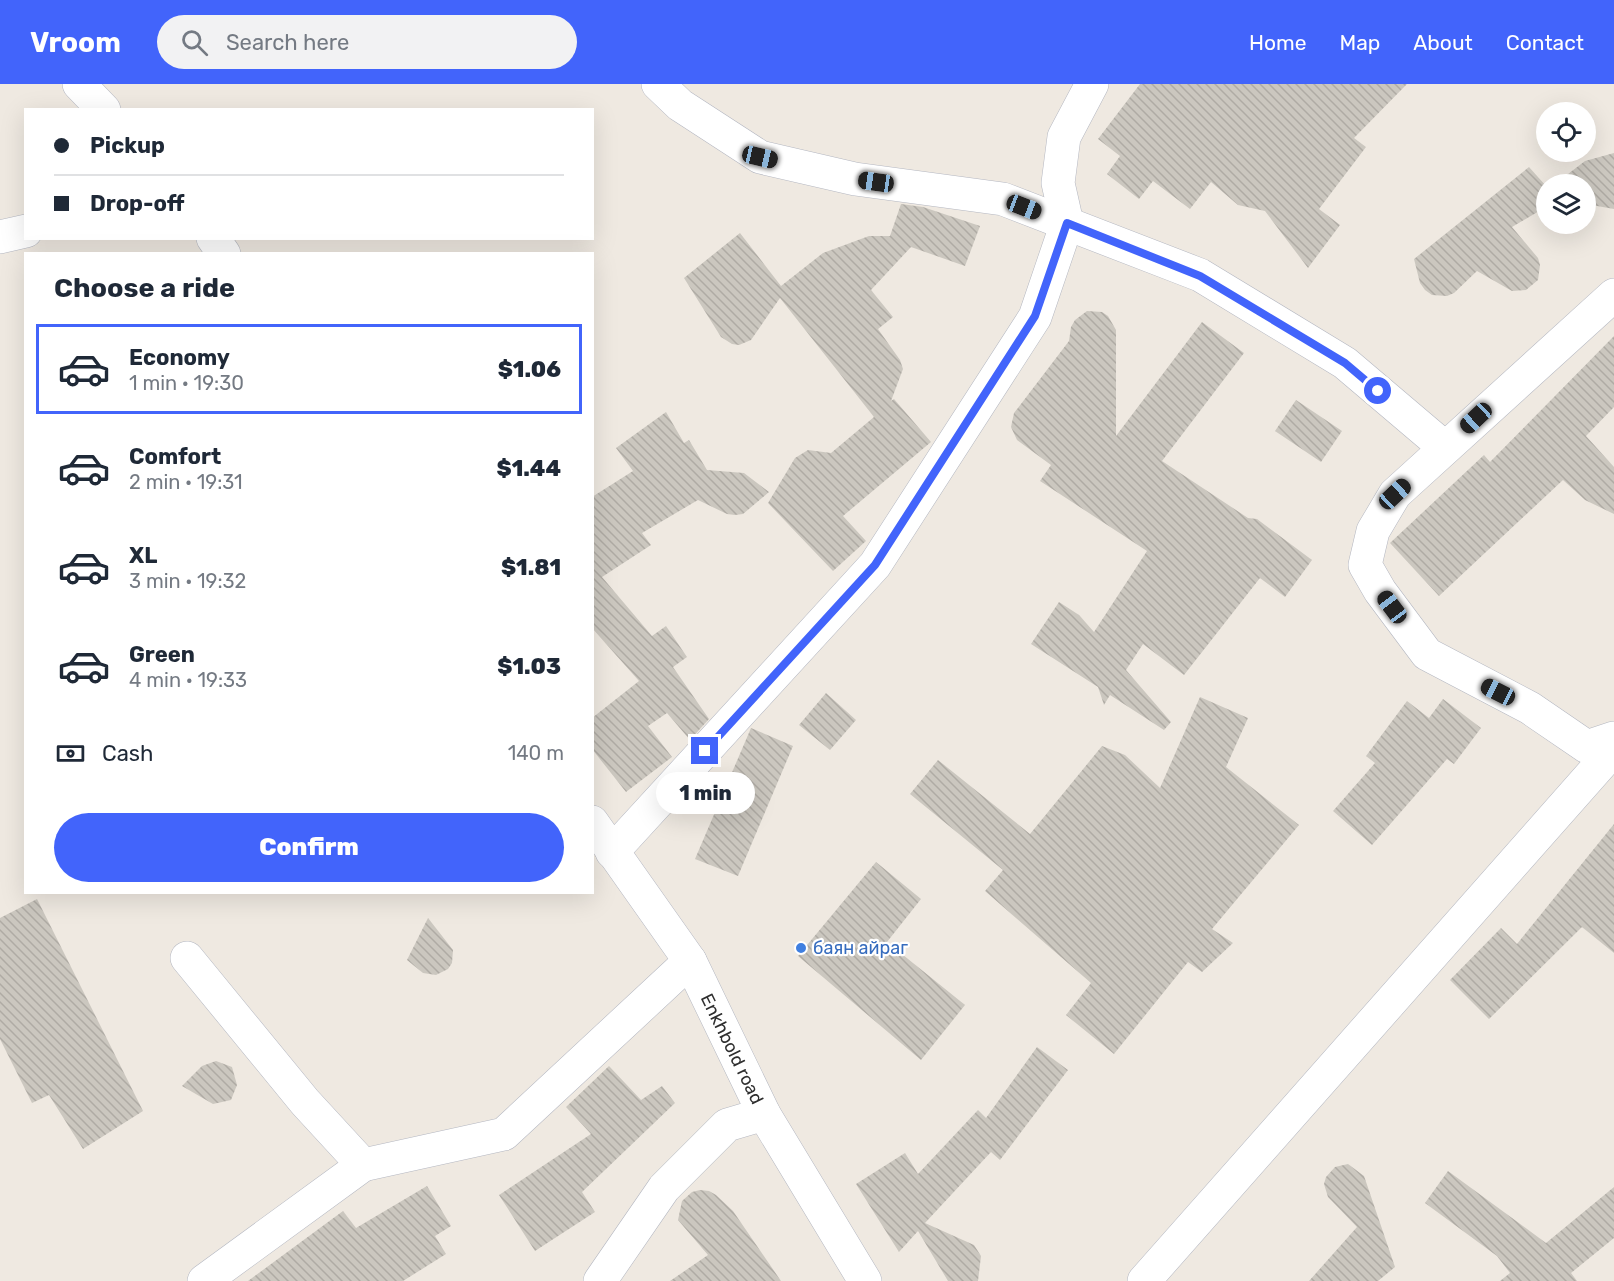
<!DOCTYPE html>
<meta charset="utf-8">
<style>
:root{--surface:#fff;--page:#f2f2f3;--text:#1f2937;--muted:#747a83;--line:#e0e1e3;--accent:#4264fb}
body{margin:0;font-family:Rubik,sans-serif;background:var(--page);color:var(--text);height:100vh;display:flex;flex-direction:column;font-size:22px;white-space:nowrap}
*{box-sizing:border-box;margin:0}
p{font-size:20px;color:var(--muted)}
.icon{flex:none;width:33px;height:33px;fill:none;stroke:currentColor;stroke-width:2;stroke-linecap:round;stroke-linejoin:round}
.map{position:relative;flex:1;overflow:hidden}
.panel{position:absolute;left:24px;top:168px;width:570px;height:642px;display:flex;flex-direction:column;background:var(--surface);border-radius:0px;box-shadow:0 6px 24px #0002}
.panel>*{flex:none}
.banner{position:absolute;left:24px;top:24px;width:570px;height:132px;border-radius:0px;box-shadow:0 6px 24px #0002;display:grid;align-content:center;height:132px;padding:0 30px;background:var(--surface)}
.tools{position:absolute;left:1536px;top:18px;display:grid;gap:12px}
.tools a{display:grid;place-items:center;width:60px;height:60px;border-radius:50%;background:var(--surface);box-shadow:0 6px 24px #0002;font-size:30px}
.end{position:absolute;width:27px;height:27px;margin:-14px;border:8px solid #4264fb;background:#fff;box-shadow:0 0 0 3px #fff}
.from{border-radius:50%}
.bubble{position:absolute;height:42px;border-radius:21px;background:var(--surface);box-shadow:0 6px 24px #0002;font-size:20px;font-weight:800;line-height:42px;text-align:center}
.car{position:absolute;width:18px;height:36px;margin:-18px -9px;border-radius:8px;box-shadow:0 0 4px 2px #0007;background:linear-gradient(#222 24%,#8ab4d8 0 40%,#222 0 76%,#8ab4d8 0 86%,#222 0)}
.banner b{display:flex;align-items:center;gap:21px;height:57px;font-size:22px}
.banner b+b{border-top:2px solid var(--line)}
.banner i{width:15px;height:15px;background:var(--text)}
ul{padding:0;list-style:none}
li{display:flex;align-items:center;gap:18px;height:90px;margin:0 12px 9px;padding:0 18px;border:3px solid transparent;border-radius:0px}
li div{flex:1}
li b{display:block;font-size:22px}
li em{font-style:normal;font-weight:800}
li.current{border-color:var(--accent)}
li>.icon{width:54px;height:54px;stroke-width:1.5}
h2{padding:0 30px;font-size:27px;line-height:72px}
.pay{display:flex;align-items:center;gap:15px;height:66px;padding:0 30px;font-size:22px}
.pay p{margin-inline-start:auto}
.cta{display:flex;gap:12px;margin-top:auto;padding:12px 30px}
.cta a{flex:1;height:69px;border-radius:36px;background:var(--accent);color:#fff;font-size:24px;font-weight:800;line-height:69px;text-align:center}
header{display:flex;align-items:center;gap:36px;box-sizing:border-box;height:84px;padding:0 30px;background:var(--accent);color:#fff}
header strong{font-size:28px}
nav{display:flex;gap:33px;margin-inline-start:auto;font-size:21px}
.search{width:420px;height:54px;background:var(--page);display:flex;align-items:center;gap:15px;box-sizing:border-box;padding:0 21px;border-radius:33px;color:var(--muted);font-size:22px}
.map>svg:first-child{display:block}
.building{fill:url(#building-back-hatch)}
.lines{fill:none;stroke-linecap:round;stroke-linejoin:round}
.minor-casing{stroke:#b4b7c1;stroke-width:34}
.minor{stroke:#fff;stroke-width:33}
.route{stroke:#4264fb;stroke-width:8}
.shop-dot{fill:#3f7fe0;stroke:#fff;stroke-width:2}
.labels{text-anchor:middle;stroke-width:4.5;stroke-linejoin:round;paint-order:stroke}
.shop-label{font-size:18px;fill:#366cbe;stroke:#fff;text-anchor:start}
.street-label{font-size:18px;fill:#2e2e2e;stroke:#fff}
</style>
<header>
<strong>Vroom</strong>
<div class="search"><svg class="icon" aria-label="search" viewBox="0 0 24 24"><circle cx="10" cy="10" r="6"/><path d="M15 15l6 6"/></svg>Search here</div>
<nav><a>Home</a><a>Map</a><a>About</a><a>Contact</a></nav>
</header>
<div class="map">
<svg width="1614" height="1197" viewBox="0 0 1614 1197">
<defs>
<pattern id="building-back-hatch" width="6" height="6" patternUnits="userSpaceOnUse" patternTransform="scale(1.5)"><rect width="6" height="6" fill="#cbc7bf"/><path d="M-1 5l2 2M0 0l6 6M5-1l2 2" fill="none" stroke="#afaba4"/></pattern>
</defs>
<rect width="100%" height="100%" fill="#efe9e1"/>
<!-- building -->
<g class="building">
<path d="M1140 0H1407L1354 54 1366 63 1319 125 1340 141 1308 184 1265 127 1238 121 1211 98 1190 125 1153 97 1139 115 1107 90 1120 72 1098 55Z"/>
<path d="M1614 69V125L1586 120V100H1555L1585 77Z"/>
<path d="M1529 83 1546 102V123L1512 143 1538 174 1540 181 1538 196 1526 206 1512 207 1477 187 1454 209 1447 212 1432 211 1425 206 1420 199 1414 175Z"/>
<path d="M901 120 923 123 980 142 965 182 911 163 871 206 893 233 878 245 900 276 903 285 891 317 894 315 931 358 843 432 866 457 833 487 768 419 795 374 808 366 831 369 874 333 780 214 751 256 739 261 732 260 721 253 684 194 740 149 781 202 823 169 869 152H890Z"/>
<path d="M1087 227 1102 228 1108 232 1116 246V352L1202 238 1244 269 1162 377 1248 434 1257 435 1312 476 1285 513 1260 494 1184 591 1143 560 1126 586 1171 638 1164 646 1110 611 1104 621 1098 603 1031 560 1059 518 1079 531 1094 548 1147 467 1040 397 1051 381 1017 356 1011 343 1014 329 1069 257 1071 243 1075 236Z"/>
<path d="M1614 252V323L1586 352 1614 383V430L1585 416 1563 396 1439 512 1390 459 1484 371 1490 378Z"/>
<path d="M1296 316 1342 347 1321 378 1275 347Z"/>
<path d="M666 328 684 359 689 356 707 386 744 389 769 408 743 430 735 431 727 430 698 416 642 449 651 461 602 493 652 552 666 542 687 573 673 583 709 635 690 656 667 629 648 642 672 673 626 708 592 665V634L639 597 592 544V413L633 387 616 364Z"/>
<path d="M826 609 856 636 830 666 799 641Z"/>
<path d="M1200 613 1248 634 1226 683 1299 741 1212 845 1233 859 1202 888 1188 878 1114 970 1066 931 1091 899 985 807 1003 786 910 710 938 676 1030 750 1102 662 1125 671 1160 704Z"/>
<path d="M1443 615 1481 644 1454 680 1447 675 1372 761 1333 727 1375 679 1366 672 1407 617 1429 634Z"/>
<path d="M751 644 793 662 738 792 695 775Z"/>
<path d="M1614 740V869L1582 843 1489 935 1450 896 1501 844 1517 860Z"/>
<path d="M876 778 921 815 887 858 965 921 921 976 798 872Z"/>
<path d="M37 815 143 1027 83 1065 49 1011 32 1019 0 955V834Z"/>
<path d="M428 834 453 866 452 879 448 885 436 891 423 889 407 876Z"/>
<path d="M1037 963 1068 986 1000 1076 991 1068 925 1139 974 1161 981 1172 978 1197H948L918 1147 899 1168 856 1100 905 1069 918 1090 978 1026 986 1034Z"/>
<path d="M216 977 232 983 237 1001 231 1016 213 1020 182 1002 202 982Z"/>
<path d="M609 982 641 1016 662 1002 675 1019 582 1108 595 1128 535 1167 499 1111 591 1050 566 1023Z"/>
<path d="M1348 1080 1364 1092 1395 1183 1378 1197H1309L1357 1143 1328 1113 1324 1100 1326 1093 1335 1083Z"/>
<path d="M1448 1087 1546 1159 1614 1103V1154L1571 1189 1577 1197H1500L1510 1189 1497 1172 1425 1119Z"/>
<path d="M427 1102 451 1142 435 1152 446 1170 403 1197H248L343 1127 356 1144Z"/>
<path d="M700 1106 709 1107 716 1111 733 1127 781 1197H670L708 1171 678 1136 682 1117 692 1108Z"/>
</g>
<g class="lines">
<defs>
<g id="minor">
<path d="M79 0 104 26"/>
<path d="M658 0 680 21 760 73 855 95 1003 115 1200 191 1345 279 1444 363"/>
<path d="M0 153 26 147"/>
<path d="M213 154 224 170"/>
<path d="M1614 211 1395 410 1373 447 1365 481 1380 507 1427 570 1530 624 1587 663 1614 654"/>
<path d="M592 738 690 877 764 1030 865 1197"/>
<path d="M612 768 875 481 1035 233 1067 139 1058 99 1064 53 1092 0"/>
<path d="M187 874 305 1018 363 1081"/>
<path d="M204 1197 363 1081 504 1050 690 877"/>
<path d="M600 1197 664 1104 727 1041 764 1030"/>
<path d="M1144 1197 1614 665"/>
</g>
</defs>
<!-- minor casing -->
<use href="#minor" class="minor-casing"/>
<!-- minor -->
<use href="#minor" class="minor"/>
</g>
<g class="lines">
<!-- route -->
<path class="route" d="M705 667 875 481 1035 232 1067 139 1200 192 1345 279 1378 307"/>
</g>
<!-- markers -->
<circle class="shop-dot" cx="801" cy="864" r="6"/>
<g class="labels">
<!-- shop labels -->
<g class="shop-label">
<text x="813" y="870">баян айраг</text>
</g>
<!-- street labels -->
<g class="street-label">
<text transform="translate(732 965) rotate(64)" y="6">Enkhbold road</text>
</g>
</g>
</svg>
<div class="tools">
<a><svg class="icon" aria-label="locate" viewBox="0 0 24 24"><circle cx="12" cy="12" r="6"/><path d="M12 2v4M12 18v4M2 12h4M18 12h4"/></svg></a>
<a><svg class="icon" aria-label="layers" viewBox="0 0 24 24"><path d="M12 4l9 5-9 5-9-5zM3 14l9 5 9-5"/></svg></a>
</div>
<i class="end from" style="left:1378px;top:307px"></i>
<i class="end" style="left:705px;top:667px"></i>
<div class="bubble" style="left:656px;top:688px;width:99px">1 min</div>
<i class="car" style="left:760px;top:73px;rotate:103deg"></i>
<i class="car" style="left:876px;top:98px;rotate:278deg"></i>
<i class="car" style="left:1024px;top:123px;rotate:111deg"></i>
<i class="car" style="left:1476px;top:334px;rotate:227deg"></i>
<i class="car" style="left:1395px;top:410px;rotate:47deg"></i>
<i class="car" style="left:1392px;top:523px;rotate:323deg"></i>
<i class="car" style="left:1498px;top:608px;rotate:297deg"></i>
<div class="banner">
<b><i class="from"></i>Pickup</b>
<b><i></i>Drop-off</b>
</div>
<section class="panel">
<h2>Choose a ride</h2>
<ul>
<li class="current"><svg class="icon" aria-label="car" viewBox="0 0 24 24"><path d="M5 17H2v-5l4-1 3-4h7l3 4 3 1v5h-3M9 17h6M6 11h13"/><circle cx="7" cy="17" r="2"/><circle cx="17" cy="17" r="2"/></svg><div><b>Economy</b><p>1 min · 19:30</p></div><em>$1.06</em></li>
<li><svg class="icon" aria-label="car" viewBox="0 0 24 24"><path d="M5 17H2v-5l4-1 3-4h7l3 4 3 1v5h-3M9 17h6M6 11h13"/><circle cx="7" cy="17" r="2"/><circle cx="17" cy="17" r="2"/></svg><div><b>Comfort</b><p>2 min · 19:31</p></div><em>$1.44</em></li>
<li><svg class="icon" aria-label="car" viewBox="0 0 24 24"><path d="M5 17H2v-5l4-1 3-4h7l3 4 3 1v5h-3M9 17h6M6 11h13"/><circle cx="7" cy="17" r="2"/><circle cx="17" cy="17" r="2"/></svg><div><b>XL</b><p>3 min · 19:32</p></div><em>$1.81</em></li>
<li><svg class="icon" aria-label="car" viewBox="0 0 24 24"><path d="M5 17H2v-5l4-1 3-4h7l3 4 3 1v5h-3M9 17h6M6 11h13"/><circle cx="7" cy="17" r="2"/><circle cx="17" cy="17" r="2"/></svg><div><b>Green</b><p>4 min · 19:33</p></div><em>$1.03</em></li>
</ul>
<div class="pay"><svg class="icon" aria-label="cash" viewBox="0 0 24 24"><path d="M3 7h18v10H3z"/><circle cx="12" cy="12" r="2"/></svg>Cash<p>140 m</p></div>
<div class="cta"><a>Confirm</a></div>
</section>
</div>
